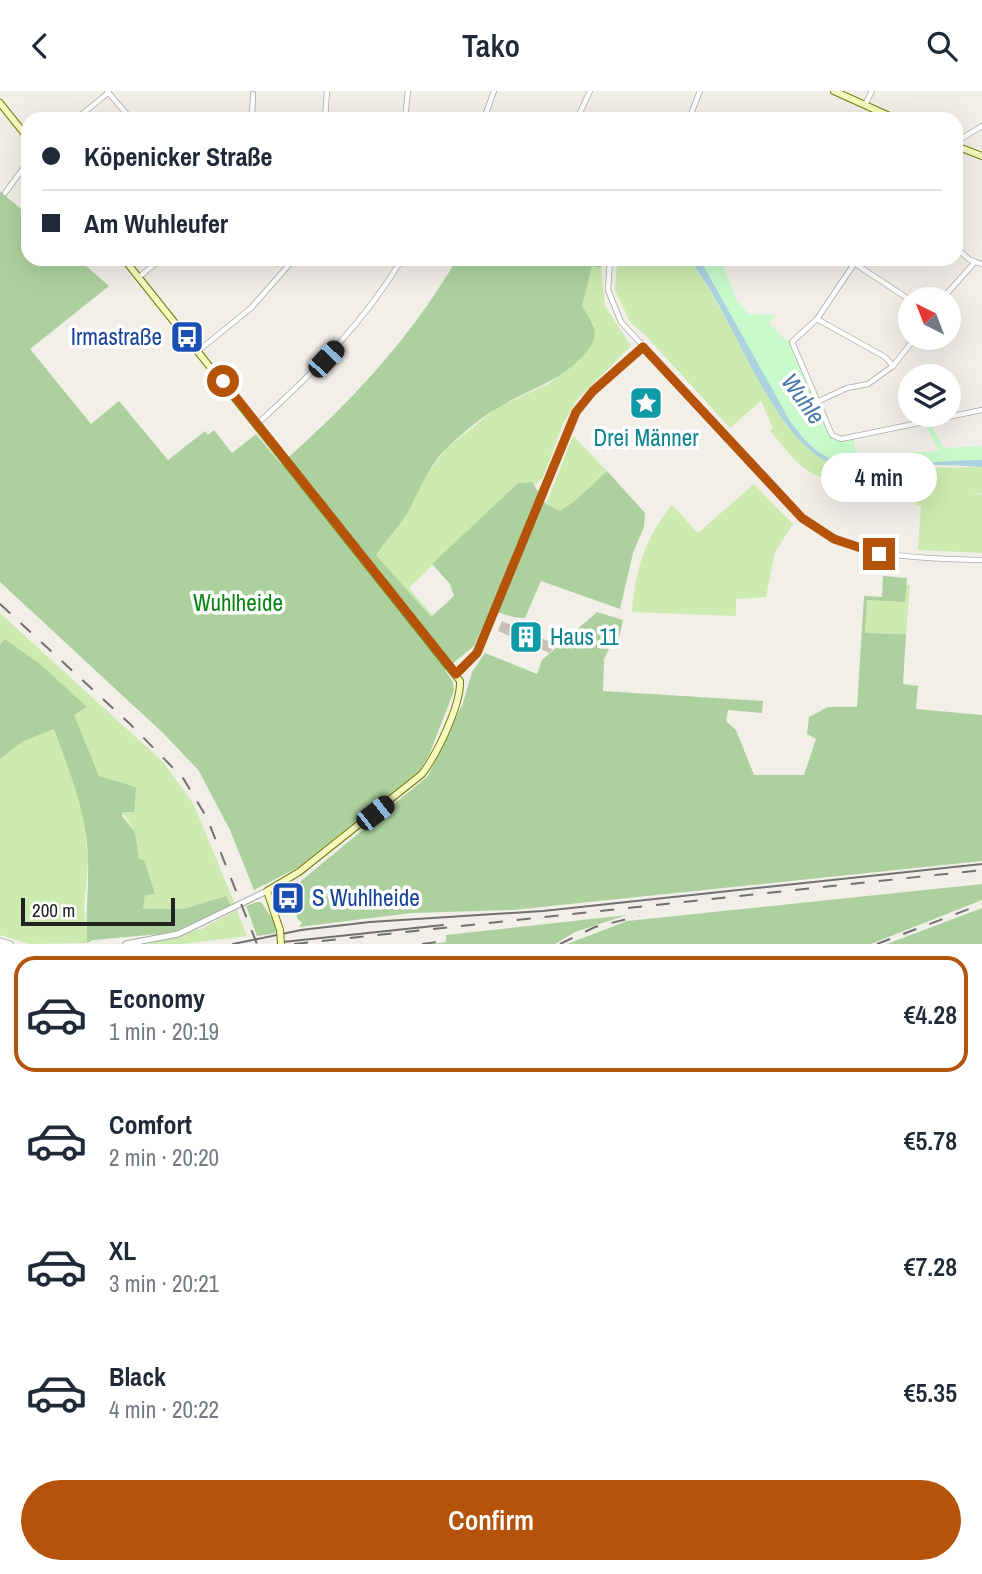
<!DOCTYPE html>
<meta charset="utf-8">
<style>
:root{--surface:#fff;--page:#f2f2f3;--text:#1f2937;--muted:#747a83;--line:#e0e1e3;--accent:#b45309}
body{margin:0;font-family:"Archivo Narrow",sans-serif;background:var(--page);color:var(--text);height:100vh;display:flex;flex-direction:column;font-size:26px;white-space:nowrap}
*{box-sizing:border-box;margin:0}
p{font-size:23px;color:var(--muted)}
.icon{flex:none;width:38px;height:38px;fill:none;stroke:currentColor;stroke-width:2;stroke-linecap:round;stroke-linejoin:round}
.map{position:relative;height:853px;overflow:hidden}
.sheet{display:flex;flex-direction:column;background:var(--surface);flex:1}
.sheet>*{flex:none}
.hud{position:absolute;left:21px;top:21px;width:942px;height:154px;border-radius:21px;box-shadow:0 7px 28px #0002;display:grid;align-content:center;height:154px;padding:0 21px;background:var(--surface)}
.needle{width:46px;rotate:318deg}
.buttons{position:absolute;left:898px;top:196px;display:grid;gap:14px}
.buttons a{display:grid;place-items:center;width:63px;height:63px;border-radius:50%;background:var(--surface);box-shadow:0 7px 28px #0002;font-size:35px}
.scale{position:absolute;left:21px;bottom:18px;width:154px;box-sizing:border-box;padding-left:7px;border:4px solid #222;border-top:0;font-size:19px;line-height:24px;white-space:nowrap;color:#222;-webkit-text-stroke:5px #fff;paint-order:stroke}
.end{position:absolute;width:32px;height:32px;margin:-16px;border:9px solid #b45309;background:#fff;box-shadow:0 0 0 4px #fff}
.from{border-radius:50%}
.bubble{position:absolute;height:49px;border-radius:24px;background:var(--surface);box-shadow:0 7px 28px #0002;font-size:23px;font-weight:600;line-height:49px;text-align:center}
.car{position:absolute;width:21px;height:42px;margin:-21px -10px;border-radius:9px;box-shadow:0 0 5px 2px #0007;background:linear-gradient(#222 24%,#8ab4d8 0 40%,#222 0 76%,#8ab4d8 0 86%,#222 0)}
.hud b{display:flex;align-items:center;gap:24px;height:66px;font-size:26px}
.hud b+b{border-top:2px solid var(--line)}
.hud i{width:18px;height:18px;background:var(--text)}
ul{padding:12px 0 0;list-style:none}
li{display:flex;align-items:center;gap:21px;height:116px;margin:0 14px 10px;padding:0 7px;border:4px solid transparent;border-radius:21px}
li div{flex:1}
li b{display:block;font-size:26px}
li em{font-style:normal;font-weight:600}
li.current{border-color:var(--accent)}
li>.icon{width:63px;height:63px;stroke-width:1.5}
.primary-button{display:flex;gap:14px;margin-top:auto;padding:14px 21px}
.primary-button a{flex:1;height:80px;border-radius:42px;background:var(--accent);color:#fff;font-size:28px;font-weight:600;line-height:80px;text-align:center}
header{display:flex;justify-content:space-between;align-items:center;height:91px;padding:0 21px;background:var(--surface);font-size:32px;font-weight:600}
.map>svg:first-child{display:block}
.grass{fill:#cdebb0}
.forest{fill:#add19e}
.park{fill:#c8facc}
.water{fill:#aad3df}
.building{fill:#c7bfb8}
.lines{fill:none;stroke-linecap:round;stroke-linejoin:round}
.minor-casing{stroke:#a9a9a9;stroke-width:6}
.tertiary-casing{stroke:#a9a9a9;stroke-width:7}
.secondary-casing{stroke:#707d05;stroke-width:8}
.minor{stroke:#fff;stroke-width:4.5}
.tertiary{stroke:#fff;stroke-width:5}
.secondary{stroke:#f7fabf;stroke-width:6}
.tram{stroke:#707070;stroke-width:2}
.rail{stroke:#707070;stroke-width:2;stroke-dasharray:14 14;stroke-linecap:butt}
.secondary-bridge-casing{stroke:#707d05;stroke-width:8;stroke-linecap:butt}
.secondary-bridge{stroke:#f7fabf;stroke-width:6}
.route{stroke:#b45309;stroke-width:9}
.labels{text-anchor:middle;stroke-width:7;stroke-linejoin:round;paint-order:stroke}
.transit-label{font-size:23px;fill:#164399;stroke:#fff;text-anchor:end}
.culture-label{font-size:23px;fill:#0d838f;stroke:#fff}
.park-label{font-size:23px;fill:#0c8416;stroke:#fff}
.water-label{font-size:24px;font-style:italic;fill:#4a7aab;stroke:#fff}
</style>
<header><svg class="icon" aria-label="back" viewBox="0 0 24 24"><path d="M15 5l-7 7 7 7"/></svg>Tako<svg class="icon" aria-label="search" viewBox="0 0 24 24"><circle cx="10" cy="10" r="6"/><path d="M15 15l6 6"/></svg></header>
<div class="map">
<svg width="982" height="853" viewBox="0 0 982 853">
<rect width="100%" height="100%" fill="#f2efe9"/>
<!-- grass -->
<g class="grass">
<path d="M617 168H688L705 191 786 334 837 375 867 378 982 376V403L968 400 982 404V462L918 459 921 414H916L917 407C887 407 829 396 804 377 792 368 781 352 770 340L773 337 761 310 730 337 646 245 630 231 615 199Z"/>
<path d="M592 174 601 177 605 215 631 255 577 309 563 333 543 387 535 394 531 391 518 392 409 497 433 525 430 526 375 464 407 422 417 397 447 357 498 316 548 293 579 270 594 234 582 215Z"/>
<path d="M573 345 607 380 576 409 560 420 546 413Z"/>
<path d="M754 393 793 433 775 461 766 506 736 508V525L632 521C635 479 645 447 672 414L698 442Z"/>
<path d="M906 494H910L906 543 865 542 867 509 904 511Z"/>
<path d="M0 522 163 671 194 714 235 813 231 815 226 805 183 818H143L145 804 154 803 144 769 139 768 135 741 99 685 73 623 86 617 6 548 0 553Z"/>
<path d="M54 638 74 685 84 730 88 772 84 816 87 852 29 853 0 844V668L22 651Z"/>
<path d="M237 819 247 845 183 853H147L201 838Z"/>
</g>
<!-- forest -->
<g class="forest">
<path d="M0 100 28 124V168H78L109 195 30 258 91 333 119 310 168 369 205 340 208 344 214 339 232 362 256 343 281 373C350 312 410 248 457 168H602L601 177 592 175 582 215C589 226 600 240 592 253 571 287 533 296 501 315 483 325 465 340 450 354 430 372 420 398 408 421 399 436 385 450 376 464L431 526 454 505 450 493 432 473 518 392 532 391 546 413 560 420 576 409 607 380 645 422 644 436 633 462 620 518 541 490 525 527C511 528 503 520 490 521L474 555 445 579 453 591 454 600 429 664 420 679 297 777 254 799 230 739 199 680 163 642 0 491Z"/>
<path d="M883 485 907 487 905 511 867 509 865 542 906 543 903 593 918 595 916 618 982 624V770L513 819 412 822 299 836 302 832 297 827 296 794 428 685 463 612 472 581 485 562 537 583 542 569 597 521 623 529 618 551 609 558 604 568 603 600 763 610 762 622 728 619 726 630 736 639 754 684H804L816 648 807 643 809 626 828 616H857L864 505 882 506Z"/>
<path d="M5 548 40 573 87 616 74 624 99 685 136 696 134 721H123L122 725 135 741 139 768 144 769 155 803 145 804 143 818H183L226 805 231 815 171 842 93 849 87 852C85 823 89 800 88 772 88 724 70 682 54 638L22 651 0 668V553Z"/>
<path d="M982 793V809L871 853H567L627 830Z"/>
<path d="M257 811H261L274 830 276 842 257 845 246 815Z"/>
<path d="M982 817V853H887Z"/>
<path d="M627 824 575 841 555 853H432L446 851V844Z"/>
</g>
<!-- park -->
<path class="park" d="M697 168H721L736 209 749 223 775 224 769 232 785 249 788 248 827 341 836 349 854 348 856 365 939 360 926 335 931 334 944 357 982 355V369C945 369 853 380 825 365 810 357 800 343 790 330Z"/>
<!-- water -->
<path class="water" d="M688 168H697L703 174 790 330C800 343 810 357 825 365 852 380 945 369 982 369V376C961 375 939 373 918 374 892 375 865 381 839 375 773 359 733 217 688 168Z"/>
<!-- building -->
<path class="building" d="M502 530 555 553 550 562 498 540Z"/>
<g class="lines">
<defs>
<g id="minor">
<path d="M107 0 131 28"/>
<path d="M865 14 872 0"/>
<path d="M76 28 108 2"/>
<path d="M252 28 253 3"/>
<path d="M325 28 327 0"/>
<path d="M405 28 408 0"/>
<path d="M484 28 494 0"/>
<path d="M577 28 590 0"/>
<path d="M689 28 700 0"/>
<path d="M956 56 961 48 982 35"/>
<path d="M5 102 28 71"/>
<path d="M956 157 970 169 982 173"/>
<path d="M610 168 608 199 621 231 802 427C856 468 917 467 982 469"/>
<path d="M848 168 910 209"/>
<path d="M854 173 817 228 792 251 832 344 841 348 982 319"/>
<path d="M139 186 161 168"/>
<path d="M942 208 975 171"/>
<path d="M817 228 885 266 893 275"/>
<path d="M198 260 251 217 294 168"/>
<path d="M817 311 847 297 868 293 893 275 915 247"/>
<path d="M257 333C312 283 364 232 402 168"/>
<path d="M456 583 477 562 576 321 593 300 643 255"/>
</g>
<g id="tertiary">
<path d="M0 850 10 853"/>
<path d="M126 853 178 843 267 800"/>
</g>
<g id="secondary">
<path d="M834 0 896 28"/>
<path d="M0 12 28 47"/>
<path d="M956 55 982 65"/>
<path d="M124 168 460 590C461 614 437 663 422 683L299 781 267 800 280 839"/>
</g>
</defs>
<!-- minor casing -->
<use href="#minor" class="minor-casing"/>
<!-- tertiary casing -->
<use href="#tertiary" class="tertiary-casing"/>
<!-- secondary casing -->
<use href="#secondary" class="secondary-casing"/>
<!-- minor -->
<use href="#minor" class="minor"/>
<!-- tertiary -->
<use href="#tertiary" class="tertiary"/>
<!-- secondary -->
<use href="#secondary" class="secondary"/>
<!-- tram -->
<g class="tram">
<path d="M283 851 443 834"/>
<path d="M233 853 301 839 370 831 543 820 982 773"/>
</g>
<!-- rail -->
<g class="rail">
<path d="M0 513 129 632 183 687 207 727 257 853"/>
<path d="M294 853 982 779"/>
<path d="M422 853 438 851"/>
<path d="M560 853 595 836 639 825"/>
<path d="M877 853 982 813"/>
</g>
<defs>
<path id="secondary-bridge" d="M280 839 281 853"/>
</defs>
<!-- secondary-bridge casing -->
<use href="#secondary-bridge" class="secondary-bridge-casing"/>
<!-- secondary-bridge -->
<use href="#secondary-bridge" class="secondary-bridge"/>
</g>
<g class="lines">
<!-- route -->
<path class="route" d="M223 290 456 583 477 562 576 321 593 300 643 256 802 427 834 448 879 463"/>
</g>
<!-- icons -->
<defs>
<symbol id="bus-square" viewBox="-11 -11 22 22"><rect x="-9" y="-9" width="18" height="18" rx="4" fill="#1a4fb4" stroke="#fff"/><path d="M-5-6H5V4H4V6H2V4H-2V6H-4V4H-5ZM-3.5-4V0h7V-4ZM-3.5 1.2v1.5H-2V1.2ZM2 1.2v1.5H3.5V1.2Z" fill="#fff"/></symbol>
<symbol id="sight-square" viewBox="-11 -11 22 22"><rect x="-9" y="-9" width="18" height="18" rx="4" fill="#0f9aa8" stroke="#fff"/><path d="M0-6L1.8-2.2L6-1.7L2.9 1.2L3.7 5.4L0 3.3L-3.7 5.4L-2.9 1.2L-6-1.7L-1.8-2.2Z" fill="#fff"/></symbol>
<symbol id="building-square" viewBox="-11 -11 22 22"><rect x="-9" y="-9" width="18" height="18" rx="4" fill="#0f9aa8" stroke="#fff"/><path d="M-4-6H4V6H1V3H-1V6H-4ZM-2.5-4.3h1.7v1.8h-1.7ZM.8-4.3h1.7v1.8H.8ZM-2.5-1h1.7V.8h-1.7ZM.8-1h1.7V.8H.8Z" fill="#fff"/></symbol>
</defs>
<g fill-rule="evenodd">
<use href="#bus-square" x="168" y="227" width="38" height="38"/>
<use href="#sight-square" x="627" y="293" width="38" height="38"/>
<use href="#building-square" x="507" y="527" width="38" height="38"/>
<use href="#bus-square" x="269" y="788" width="38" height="38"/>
</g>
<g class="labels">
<!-- transit labels -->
<g class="transit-label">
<text x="162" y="254">Irmastraße</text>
<text x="312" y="815" text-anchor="start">S Wuhlheide</text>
</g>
<!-- culture labels -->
<g class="culture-label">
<text x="646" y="355">Drei Männer</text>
<text x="550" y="554" text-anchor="start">Haus 11</text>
</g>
<!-- park labels -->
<g class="park-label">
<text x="238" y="520">Wuhlheide</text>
</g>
<!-- water labels -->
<g class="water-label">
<text transform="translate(803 308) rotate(54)" y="8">Wuhle</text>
</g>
</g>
</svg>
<div class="buttons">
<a><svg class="needle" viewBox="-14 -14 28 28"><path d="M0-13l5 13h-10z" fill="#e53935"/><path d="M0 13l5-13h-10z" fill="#747a83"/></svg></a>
<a><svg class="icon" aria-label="layers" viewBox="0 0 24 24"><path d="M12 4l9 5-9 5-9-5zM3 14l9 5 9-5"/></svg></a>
</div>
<div class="scale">200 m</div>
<i class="end from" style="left:223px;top:290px"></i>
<i class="end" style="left:879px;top:463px"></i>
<div class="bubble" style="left:821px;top:362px;width:116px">4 min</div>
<i class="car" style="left:326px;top:268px;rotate:43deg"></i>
<i class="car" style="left:375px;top:722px;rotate:52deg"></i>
<div class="hud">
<b><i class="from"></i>Köpenicker Straße</b>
<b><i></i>Am Wuhleufer</b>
</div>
</div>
<section class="sheet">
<ul>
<li class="current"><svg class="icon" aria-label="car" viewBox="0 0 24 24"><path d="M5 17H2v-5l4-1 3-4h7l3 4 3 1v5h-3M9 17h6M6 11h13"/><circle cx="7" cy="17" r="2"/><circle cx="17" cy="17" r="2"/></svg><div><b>Economy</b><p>1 min · 20:19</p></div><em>€4.28</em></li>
<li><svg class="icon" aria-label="car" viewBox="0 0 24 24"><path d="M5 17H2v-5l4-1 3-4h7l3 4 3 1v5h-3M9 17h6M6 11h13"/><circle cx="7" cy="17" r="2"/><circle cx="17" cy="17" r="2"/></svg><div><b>Comfort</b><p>2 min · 20:20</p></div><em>€5.78</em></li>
<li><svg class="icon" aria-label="car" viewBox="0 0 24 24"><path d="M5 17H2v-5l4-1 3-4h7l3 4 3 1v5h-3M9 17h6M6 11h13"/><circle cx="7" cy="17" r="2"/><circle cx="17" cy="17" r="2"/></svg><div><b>XL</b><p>3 min · 20:21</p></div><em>€7.28</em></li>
<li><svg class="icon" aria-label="car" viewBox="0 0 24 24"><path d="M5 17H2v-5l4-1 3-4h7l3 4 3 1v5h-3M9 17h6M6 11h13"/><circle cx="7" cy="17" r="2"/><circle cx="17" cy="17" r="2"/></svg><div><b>Black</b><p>4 min · 20:22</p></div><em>€5.35</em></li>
</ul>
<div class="primary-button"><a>Confirm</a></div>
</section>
